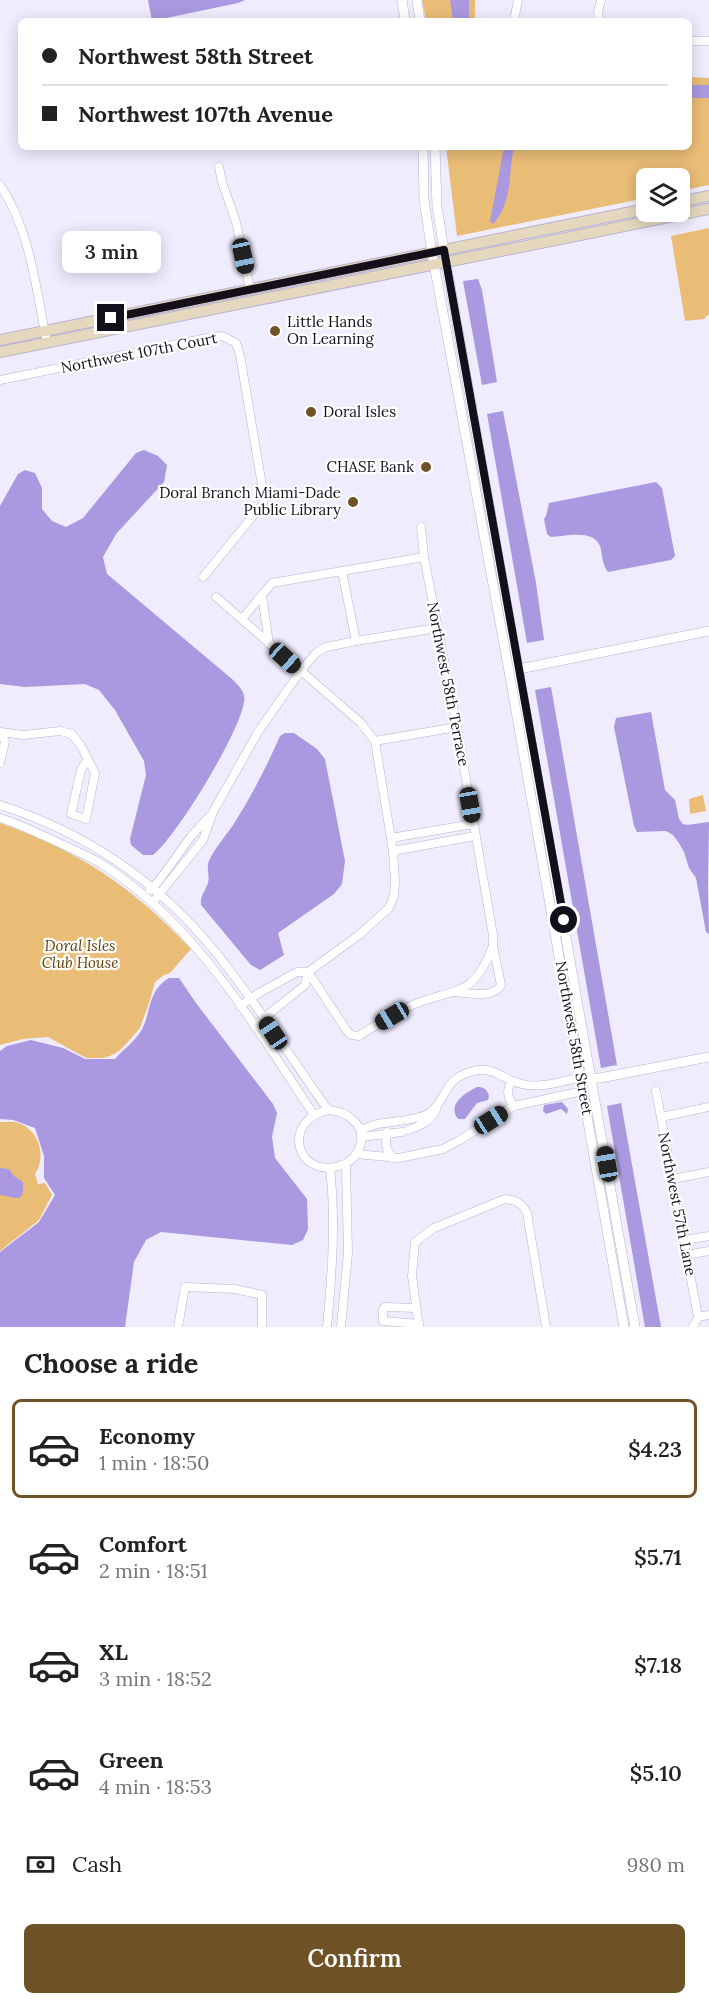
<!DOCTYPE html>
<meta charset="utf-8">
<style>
:root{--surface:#fff;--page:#f2f2f2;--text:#222;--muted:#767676;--line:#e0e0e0;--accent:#6f5326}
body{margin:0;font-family:Lora,serif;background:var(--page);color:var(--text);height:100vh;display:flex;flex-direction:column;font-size:22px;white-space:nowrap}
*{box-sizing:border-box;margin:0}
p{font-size:20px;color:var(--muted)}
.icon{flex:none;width:33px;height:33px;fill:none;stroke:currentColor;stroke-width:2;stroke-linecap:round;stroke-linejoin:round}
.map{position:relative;height:1327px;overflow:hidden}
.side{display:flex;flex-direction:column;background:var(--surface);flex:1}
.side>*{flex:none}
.top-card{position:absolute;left:18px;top:18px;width:674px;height:132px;border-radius:9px;box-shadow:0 3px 15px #0003;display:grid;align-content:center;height:132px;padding:0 24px;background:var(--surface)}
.controls{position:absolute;left:636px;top:168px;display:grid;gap:12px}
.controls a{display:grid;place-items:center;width:54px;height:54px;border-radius:9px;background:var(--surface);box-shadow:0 3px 15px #0003;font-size:30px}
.end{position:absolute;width:27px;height:27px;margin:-14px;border:8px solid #13101b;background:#fff;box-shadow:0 0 0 3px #fff}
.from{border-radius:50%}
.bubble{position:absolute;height:42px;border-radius:9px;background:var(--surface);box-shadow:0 3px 15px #0003;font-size:20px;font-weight:600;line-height:42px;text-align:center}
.car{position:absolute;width:18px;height:36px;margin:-18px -9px;border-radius:8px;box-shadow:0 0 4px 2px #0007;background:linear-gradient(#222 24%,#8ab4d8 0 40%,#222 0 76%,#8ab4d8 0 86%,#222 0)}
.top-card b{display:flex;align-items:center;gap:21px;height:57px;font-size:22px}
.top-card b+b{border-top:2px solid var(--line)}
.top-card i{width:15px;height:15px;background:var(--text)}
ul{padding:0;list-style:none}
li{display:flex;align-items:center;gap:18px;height:99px;margin:0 12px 9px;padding:0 12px;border:3px solid transparent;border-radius:9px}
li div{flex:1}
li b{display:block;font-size:22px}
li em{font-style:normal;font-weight:600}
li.on{border-color:var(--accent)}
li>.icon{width:54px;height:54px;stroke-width:1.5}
h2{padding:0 24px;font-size:27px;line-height:72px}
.pay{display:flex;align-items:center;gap:15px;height:66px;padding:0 24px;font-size:22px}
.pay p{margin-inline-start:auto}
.action{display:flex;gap:12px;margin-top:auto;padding:12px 24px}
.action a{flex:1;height:69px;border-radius:9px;background:var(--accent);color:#fff;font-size:24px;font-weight:600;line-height:69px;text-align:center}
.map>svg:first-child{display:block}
.green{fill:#eabd77}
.water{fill:#aa98e0}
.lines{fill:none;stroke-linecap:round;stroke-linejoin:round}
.minor-casing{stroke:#b9b3d0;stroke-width:9}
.tertiary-casing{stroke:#b9b3d0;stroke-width:10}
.secondary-casing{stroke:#b9b3d0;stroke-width:12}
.minor{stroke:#fff;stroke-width:8}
.tertiary{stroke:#fff;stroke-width:9}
.secondary{stroke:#e6d8bf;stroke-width:10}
.route{stroke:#13101b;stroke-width:8}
.poi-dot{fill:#6f5326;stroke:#fff;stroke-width:2}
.labels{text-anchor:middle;stroke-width:4.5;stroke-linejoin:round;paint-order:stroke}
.poi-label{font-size:15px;fill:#13101b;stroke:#fff;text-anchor:start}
.street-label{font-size:15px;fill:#13101b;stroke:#fff}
.park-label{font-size:15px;font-style:italic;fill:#604106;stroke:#fff}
</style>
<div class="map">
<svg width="709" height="1327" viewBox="0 0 709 1327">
<rect width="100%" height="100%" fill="#efecfe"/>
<!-- green -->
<g class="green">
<path d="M422 0H475V21H426Z"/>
<path d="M689 77 709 78V185L680 191V178H646V198L457 236 446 147H688Z"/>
<path d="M709 228V314L704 319 685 321 671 236Z"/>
<path d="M703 795 706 811 690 814 689 799Z"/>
<path d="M0 823C79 851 133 887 191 949L170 973 164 975 155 982 150 1000 140 1028 128 1042 119 1051 110 1056 103 1058H86L48 1037 23 1039 0 1045Z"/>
<path d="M0 1122C6 1122 13 1121 19 1123 39 1131 47 1156 35 1174L38 1184 45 1183 52 1195 39 1220 0 1251Z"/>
</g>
<!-- water -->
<g class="water">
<path d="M148 0H245L238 3 152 21Z"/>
<path d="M450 0H469V21H453Z"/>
<path d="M688 85H709V98H689Z"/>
<path d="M504 147H514C508 174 513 202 493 224L490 221Z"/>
<path d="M478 279 482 290 497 382 482 385 463 281Z"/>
<path d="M503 411 536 583 544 640 527 643 487 414Z"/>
<path d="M144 450 158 456 167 465 164 482 116 534 103 557 107 574 232 679C238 685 246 692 244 702 240 732 177 836 153 855H143L131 845 130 839 146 775 144 761 115 710 99 690 85 684 25 687 0 684V506L18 474 25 470 35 473 42 488V509L52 521 66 527 83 518 136 453Z"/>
<path d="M656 482 662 488 675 556 671 560 608 572C603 566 602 557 601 549 596 528 567 536 551 537L547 534 544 519 546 516 549 503Z"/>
<path d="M551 687 617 1065 601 1068 535 690Z"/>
<path d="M651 712 665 790 675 800 679 819 683 824 687 825 709 822 708 886 709 934 706 932 696 878 689 868 684 852 679 843 673 835 666 831 637 832 634 826 614 727 616 718Z"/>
<path d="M285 733H294L317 749 325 759 345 861 342 884 334 894 278 933 284 955 260 970 251 965 201 905C200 895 205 892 208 883 210 875 206 868 209 861 215 847 227 835 235 822 252 795 267 766 280 736Z"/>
<path d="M169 978H179L196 1003 273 1104 277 1113 272 1137 275 1158 307 1199 308 1229 303 1240 292 1245 161 1232 146 1240 134 1262 125 1327H0V1252L39 1222 55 1195 44 1178V1156L35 1128 13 1120 0 1119V1051L7 1046 31 1040 63 1048 85 1059H115C123 1050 135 1041 141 1031 152 1012 147 991 169 978Z"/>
<path d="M477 1087C484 1087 487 1089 489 1096L488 1100 477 1103 465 1119H458C447 1104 465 1093 477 1087Z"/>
<path d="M562 1102 568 1109 567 1114 561 1109 546 1114 543 1111 544 1105Z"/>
<path d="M621 1103 661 1327H645L607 1106Z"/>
<path d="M0 1168 9 1169 14 1176 23 1182C25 1207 13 1196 0 1195Z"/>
</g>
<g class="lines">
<defs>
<g id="minor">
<path d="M514 21 518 0"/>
<path d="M599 21 598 12 601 0"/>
<path d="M688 41H709"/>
<path d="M219 167 222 182 236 222 250 289"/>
<path d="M0 185C31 231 36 290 47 343"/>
<path d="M0 380 212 337 222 336 236 343 240 355 264 497 263 504 203 577"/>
<path d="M421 527 424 557 457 727 493 935V946L501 985C494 999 468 993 454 992"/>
<path d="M342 571 356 641"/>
<path d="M262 595 269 644"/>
<path d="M216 597 360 722 375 741 393 851 395 882 394 896 389 908 359 935 308 972H297L259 993 240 1006"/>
<path d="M242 619 272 583 424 557"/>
<path d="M0 732 23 735 60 731 72 734 81 746 95 773 86 819 71 814 81 770 88 759"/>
<path d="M0 733 5 741 0 763"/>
<path d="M375 741 457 727"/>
<path d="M0 805C84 832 157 881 213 949 255 1000 290 1057 328 1110"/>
<path d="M0 818C18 823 34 832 51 839 67 847 84 854 100 863 195 922 253 1024 314 1115"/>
<path d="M391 838 473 824"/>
<path d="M393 851 475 836"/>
<path d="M150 890 158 882 192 835 210 816"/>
<path d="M152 903 203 840 213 812 258 732 300 672 316 653 326 647 356 641 437 628"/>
<path d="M308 972 347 1031 351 1035 359 1036C375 1026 391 1015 408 1007 451 987 472 1001 492 948"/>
<path d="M254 1026 305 985 308 972"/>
<path d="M512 1081C506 1091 507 1097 514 1106"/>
<path d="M656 1091 698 1317"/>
<path d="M328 1110C347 1111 369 1126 359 1149 356 1157 348 1164 339 1166 296 1178 281 1121 328 1110Z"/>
<path d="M661 1117 709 1107"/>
<path d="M406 1120C415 1118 426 1117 432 1111 448 1096 444 1080 470 1072 493 1064 502 1080 522 1084 540 1089 563 1081 581 1077"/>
<path d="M360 1130 377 1124 400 1121"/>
<path d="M408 1130C420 1126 431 1121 436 1110"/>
<path d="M387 1132C386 1144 384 1148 393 1158"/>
<path d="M361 1137 402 1132"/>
<path d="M356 1154 399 1158 443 1149 460 1140 514 1106 583 1091"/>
<path d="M673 1179 709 1172"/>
<path d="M684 1240 709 1236"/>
<path d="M687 1255 709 1251"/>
<path d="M416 1308 385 1307 383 1309V1321L419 1324"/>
<path d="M178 1327 185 1287 235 1289 262 1295V1327"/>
<path d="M327 1327C332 1274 336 1221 330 1168"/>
<path d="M341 1327 348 1253 346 1164"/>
<path d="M419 1327 412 1276 415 1242 434 1228 505 1199C516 1200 522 1203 527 1213L546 1327"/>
<path d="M693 1327 698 1317 709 1315"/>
</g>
<g id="tertiary">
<path d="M402 0 405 21"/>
<path d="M417 0 420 21"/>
<path d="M423 147 424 200 432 253 509 671 624 1327"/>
<path d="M435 147 437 207 446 262 635 1327"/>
<path d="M519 669 709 631"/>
<path d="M586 1079 600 1078 709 1057"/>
</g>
<g id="secondary">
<path d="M680 202 709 196"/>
<path d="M0 340 646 209"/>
<path d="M0 352 709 209"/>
</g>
</defs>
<!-- minor casing -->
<use href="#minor" class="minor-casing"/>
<!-- tertiary casing -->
<use href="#tertiary" class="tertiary-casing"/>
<!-- secondary casing -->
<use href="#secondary" class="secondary-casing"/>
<!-- minor -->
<use href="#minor" class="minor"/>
<!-- tertiary -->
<use href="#tertiary" class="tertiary"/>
<!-- secondary -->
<use href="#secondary" class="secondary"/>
</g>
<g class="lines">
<!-- route -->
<path class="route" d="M111 318 444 250 564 920"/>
</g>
<!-- markers -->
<g class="poi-dot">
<circle cx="275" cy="331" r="6"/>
<circle cx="311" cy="412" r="6"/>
<circle cx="426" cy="467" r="6"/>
<circle cx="353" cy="502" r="6"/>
</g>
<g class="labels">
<!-- poi labels -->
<g class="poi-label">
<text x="287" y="327">Little Hands<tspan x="287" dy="17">On Learning</tspan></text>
<text x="323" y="417">Doral Isles</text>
<text x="414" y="472" text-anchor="end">CHASE Bank</text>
<text x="341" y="498" text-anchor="end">Doral Branch Miami-Dade<tspan x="341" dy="17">Public Library</tspan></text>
</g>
<!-- street labels -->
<g class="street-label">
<text transform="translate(139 353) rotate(-11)" y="5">Northwest 107th Court</text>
<text transform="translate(448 684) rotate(79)" y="5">Northwest 58th Terrace</text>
<text transform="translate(574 1038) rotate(80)" y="5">Northwest 58th Street</text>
<text transform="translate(677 1204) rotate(79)" y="5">Northwest 57th Lane</text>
</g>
<!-- park labels -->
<g class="park-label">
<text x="80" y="951">Doral Isles<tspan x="80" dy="17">Club House</tspan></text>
</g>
</g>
</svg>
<div class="controls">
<a><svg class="icon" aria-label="layers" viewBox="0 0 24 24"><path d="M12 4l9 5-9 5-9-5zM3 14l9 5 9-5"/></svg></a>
</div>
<i class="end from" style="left:564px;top:920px"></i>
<i class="end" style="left:111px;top:318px"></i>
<div class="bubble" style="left:62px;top:231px;width:99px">3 min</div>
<i class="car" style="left:243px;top:256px;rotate:168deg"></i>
<i class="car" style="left:285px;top:658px;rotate:132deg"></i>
<i class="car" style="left:470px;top:805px;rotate:170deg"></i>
<i class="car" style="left:392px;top:1016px;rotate:239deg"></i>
<i class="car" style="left:273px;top:1033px;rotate:326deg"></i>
<i class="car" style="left:491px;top:1120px;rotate:58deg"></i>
<i class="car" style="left:607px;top:1164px;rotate:350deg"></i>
<div class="top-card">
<b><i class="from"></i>Northwest 58th Street</b>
<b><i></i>Northwest 107th Avenue</b>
</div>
</div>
<section class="side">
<h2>Choose a ride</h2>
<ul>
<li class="on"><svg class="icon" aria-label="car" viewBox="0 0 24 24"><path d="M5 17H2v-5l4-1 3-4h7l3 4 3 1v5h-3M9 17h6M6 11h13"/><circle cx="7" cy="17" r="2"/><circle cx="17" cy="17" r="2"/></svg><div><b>Economy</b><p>1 min · 18:50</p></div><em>$4.23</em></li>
<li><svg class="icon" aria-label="car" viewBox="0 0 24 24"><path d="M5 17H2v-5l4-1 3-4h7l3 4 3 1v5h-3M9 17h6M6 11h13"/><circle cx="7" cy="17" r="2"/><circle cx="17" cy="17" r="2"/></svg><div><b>Comfort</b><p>2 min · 18:51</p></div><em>$5.71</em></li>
<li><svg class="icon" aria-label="car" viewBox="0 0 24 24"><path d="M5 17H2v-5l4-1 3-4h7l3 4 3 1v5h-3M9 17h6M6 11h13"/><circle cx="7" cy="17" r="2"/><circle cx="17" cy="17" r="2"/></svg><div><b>XL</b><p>3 min · 18:52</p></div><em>$7.18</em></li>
<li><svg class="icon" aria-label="car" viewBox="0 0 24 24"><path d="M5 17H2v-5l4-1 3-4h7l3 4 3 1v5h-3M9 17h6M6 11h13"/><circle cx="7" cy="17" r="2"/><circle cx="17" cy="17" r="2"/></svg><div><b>Green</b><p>4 min · 18:53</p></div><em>$5.10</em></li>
</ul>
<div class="pay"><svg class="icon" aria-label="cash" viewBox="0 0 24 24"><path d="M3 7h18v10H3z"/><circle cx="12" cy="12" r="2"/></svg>Cash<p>980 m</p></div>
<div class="action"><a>Confirm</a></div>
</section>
